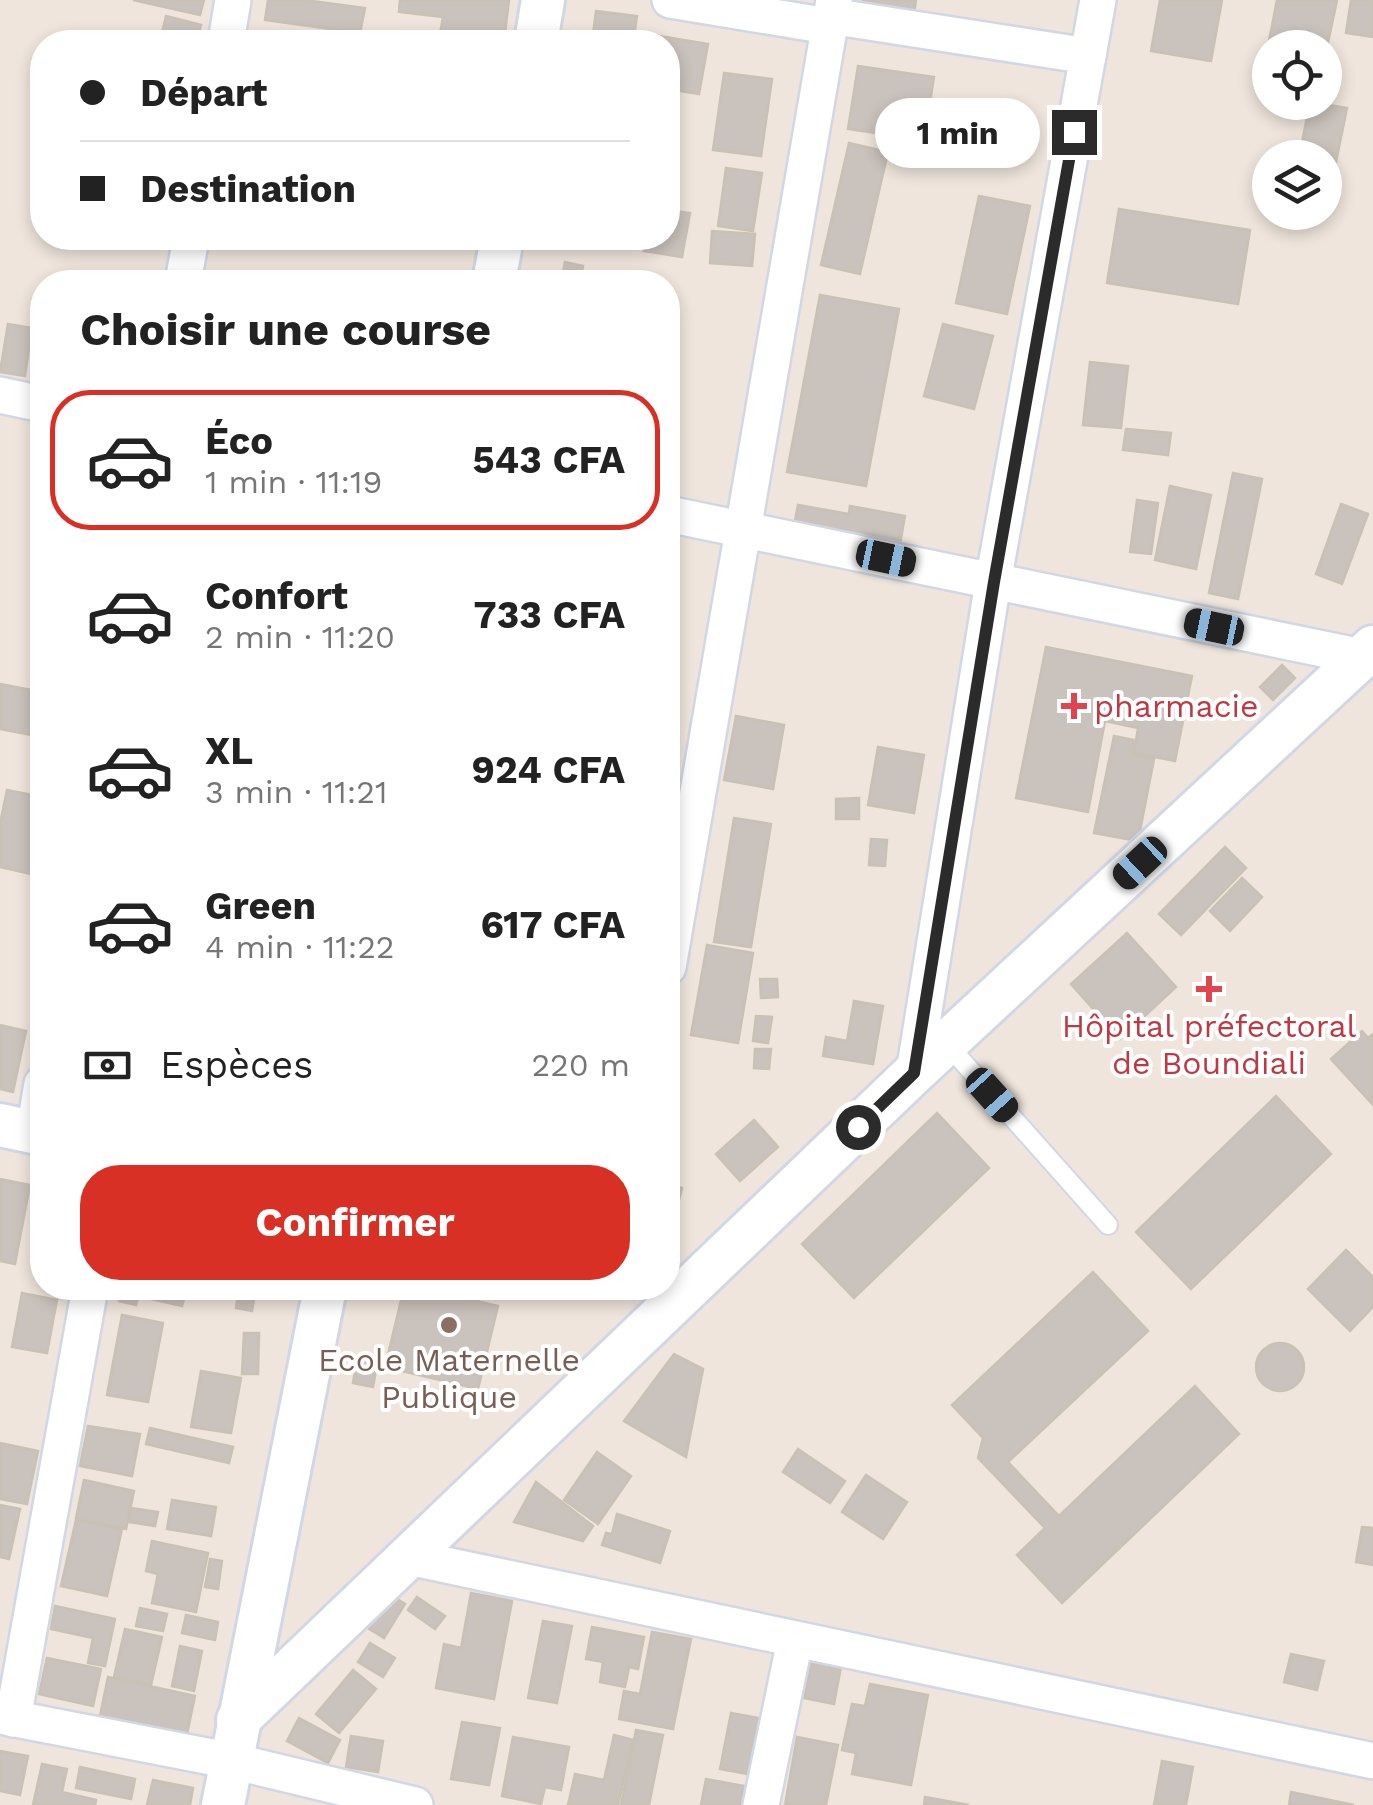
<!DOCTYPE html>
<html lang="fr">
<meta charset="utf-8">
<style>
:root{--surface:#fff;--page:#f6f6f6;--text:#222;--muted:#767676;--line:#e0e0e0;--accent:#d93025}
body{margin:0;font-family:"Work Sans",sans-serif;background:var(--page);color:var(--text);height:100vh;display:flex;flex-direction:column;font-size:38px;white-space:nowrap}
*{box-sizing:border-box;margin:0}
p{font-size:32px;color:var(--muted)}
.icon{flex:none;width:55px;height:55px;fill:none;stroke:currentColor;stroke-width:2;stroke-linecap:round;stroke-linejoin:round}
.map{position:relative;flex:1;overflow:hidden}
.drawer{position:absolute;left:30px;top:270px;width:650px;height:1030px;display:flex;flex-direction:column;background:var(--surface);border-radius:40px;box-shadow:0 5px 15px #0003}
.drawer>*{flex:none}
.hud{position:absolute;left:30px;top:30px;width:650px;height:220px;border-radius:40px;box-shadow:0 5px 15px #0003;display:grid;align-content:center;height:220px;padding:0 50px;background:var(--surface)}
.controls{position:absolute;left:1252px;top:30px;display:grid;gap:20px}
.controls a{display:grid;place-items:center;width:90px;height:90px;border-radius:50%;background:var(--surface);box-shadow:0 5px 15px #0003;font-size:50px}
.end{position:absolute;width:45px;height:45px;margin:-22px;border:12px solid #2b2b2b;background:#fff;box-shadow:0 0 0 5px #fff}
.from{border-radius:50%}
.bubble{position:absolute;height:70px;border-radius:35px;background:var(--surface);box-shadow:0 5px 15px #0003;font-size:32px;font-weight:700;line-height:70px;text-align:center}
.car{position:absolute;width:30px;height:60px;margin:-30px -15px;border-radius:12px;box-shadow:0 0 8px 2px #0007;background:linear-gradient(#222 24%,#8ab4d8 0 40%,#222 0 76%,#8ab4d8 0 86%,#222 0)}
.hud b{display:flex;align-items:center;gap:35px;height:95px;font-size:38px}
.hud b+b{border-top:2px solid var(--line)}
.hud i{width:25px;height:25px;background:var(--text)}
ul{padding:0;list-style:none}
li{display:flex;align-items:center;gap:30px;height:140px;margin:0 20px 15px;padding:0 30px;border:5px solid transparent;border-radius:40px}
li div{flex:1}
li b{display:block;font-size:38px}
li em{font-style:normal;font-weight:700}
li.current{border-color:var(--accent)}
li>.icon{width:90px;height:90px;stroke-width:1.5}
h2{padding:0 50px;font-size:45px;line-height:120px}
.pay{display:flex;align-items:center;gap:25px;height:110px;padding:0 50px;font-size:38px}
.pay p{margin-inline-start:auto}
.cta{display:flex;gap:20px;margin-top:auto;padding:20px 50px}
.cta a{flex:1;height:115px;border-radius:40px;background:var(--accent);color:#fff;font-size:40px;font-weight:700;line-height:115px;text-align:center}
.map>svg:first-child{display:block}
.building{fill:#cac2bc;stroke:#cac1b5;stroke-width:2.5}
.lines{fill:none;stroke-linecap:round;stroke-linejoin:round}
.service-casing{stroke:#d1d7e6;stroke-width:22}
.minor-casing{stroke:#d1d7e6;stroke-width:40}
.tertiary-casing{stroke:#d1d7e6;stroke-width:48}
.service{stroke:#fff;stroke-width:18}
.minor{stroke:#fff;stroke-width:35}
.tertiary{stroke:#fff;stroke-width:42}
.route{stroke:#2b2b2b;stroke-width:12}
.health-dot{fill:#e0444e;stroke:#fff;stroke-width:4}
.education-dot{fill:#8d6e63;stroke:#fff;stroke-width:4}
.labels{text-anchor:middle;stroke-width:8;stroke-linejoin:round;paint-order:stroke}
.health-label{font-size:32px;fill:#be3a42;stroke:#fff;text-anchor:start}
.education-label{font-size:32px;fill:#785e54;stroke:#fff}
</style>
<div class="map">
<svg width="1373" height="1805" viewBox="0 0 1373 1805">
<rect width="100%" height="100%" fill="#efe5dc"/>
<!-- building -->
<g class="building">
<path d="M133 0H204L200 15Z"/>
<path d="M268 0H304L365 8 360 33 265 20Z"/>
<path d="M400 0H509L504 41 440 34 443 17 399 12Z"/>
<path d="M863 0H916L914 14 862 6Z"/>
<path d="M1160 0H1222L1211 61 1151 51Z"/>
<path d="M1277 0H1337L1325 57V48H1270V51H1267Z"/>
<path d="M1351 0H1373V37L1346 33Z"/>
<path d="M596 11 637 16 633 42H592Z"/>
<path d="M166 16 201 25 197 42H160Z"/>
<path d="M653 35 708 44 699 94 668 89V42H651Z"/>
<path d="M858 66 934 77 924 140 848 129Z"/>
<path d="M724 73 772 79 761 156 713 150Z"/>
<path d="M965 100 1027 112 1018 153 957 140Z"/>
<path d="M1310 102 1347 108 1327 206 1325 158H1299Z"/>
<path d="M849 143 888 152 860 274 821 265Z"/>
<path d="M726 168 762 173 753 231 718 226Z"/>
<path d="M979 196 1030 206 1007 314 956 303Z"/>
<path d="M1119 209 1250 230 1238 304 1107 283Z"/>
<path d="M668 210 690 213 682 257 644 251 647 238H668Z"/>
<path d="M712 231 755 234 752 266 710 263Z"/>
<path d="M546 238H585L583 245Z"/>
<path d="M565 262 583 266 580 282H561Z"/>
<path d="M820 295 899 309 866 486 787 472Z"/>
<path d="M8 324 32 328 25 376 0 372Z"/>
<path d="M943 324 993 336 974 409 924 396Z"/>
<path d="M1090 362 1128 366 1121 428 1083 425Z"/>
<path d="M1126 429 1171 433 1168 455 1123 450Z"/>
<path d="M1233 473 1262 479 1238 599 1209 593Z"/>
<path d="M1170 486 1211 495 1196 569 1155 560Z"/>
<path d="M1137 500 1158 503 1151 554 1130 552Z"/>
<path d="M1341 504 1368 514 1342 584 1316 574Z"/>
<path d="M798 505 849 514 850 506 905 516 900 544 794 526Z"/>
<path d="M1046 647 1192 676 1175 761 1134 753 1138 728 1105 721 1088 812 1016 798Z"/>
<path d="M1282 665 1295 678 1273 700 1260 687Z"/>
<path d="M0 684 42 692V737L0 729Z"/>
<path d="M736 716 784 725 773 789 724 780Z"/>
<path d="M1114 736 1134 740 1132 754 1154 759 1138 841 1094 833Z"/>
<path d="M878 747 924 755 914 813 868 805Z"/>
<path d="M7 790 42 797V815L31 874 0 867V824Z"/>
<path d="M859 798V819H836V799Z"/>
<path d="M734 818 771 824 751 947 714 942Z"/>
<path d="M871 839 887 840 885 866 869 865Z"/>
<path d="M1225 847 1246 868 1181 935 1159 914Z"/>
<path d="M1242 878 1262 897 1230 931 1210 911Z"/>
<path d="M1127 933 1176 987 1120 1039 1071 984Z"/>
<path d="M707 945 753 953 738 1043 691 1035Z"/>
<path d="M760 979H777L778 997 761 998Z"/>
<path d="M854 1001 883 1006 873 1064 823 1056 826 1037 847 1041Z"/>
<path d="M756 1016 772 1017 768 1043 753 1041Z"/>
<path d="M0 1025 26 1031 13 1092 0 1089Z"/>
<path d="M1362 1031 1368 1038 1373 1034V1105L1331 1059Z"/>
<path d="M755 1049H771L769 1069 754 1068Z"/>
<path d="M1276 1096 1331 1154 1191 1289 1136 1232Z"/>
<path d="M937 1113 989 1168 854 1298 802 1244Z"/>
<path d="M754 1120 778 1147 740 1181 716 1154Z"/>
<path d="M0 1179 30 1185 15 1264 0 1261Z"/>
<path d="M668 1184 682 1188 673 1223 668 1222Z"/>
<path d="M1346 1250 1373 1277V1307L1350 1331 1308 1289Z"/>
<path d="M1093 1272 1148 1331 1008 1462 1059 1516 1195 1386 1239 1434 1062 1603 1017 1555 1045 1528 978 1458 983 1438 952 1405Z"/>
<path d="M122 1288H140L136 1305 119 1301Z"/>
<path d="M149 1288H187L182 1306 147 1298Z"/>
<path d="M239 1288H256L252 1311 236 1308Z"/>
<path d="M404 1288H419L498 1306 478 1389 385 1367Z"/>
<path d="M22 1293 57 1300 47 1353 12 1347Z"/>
<path d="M122 1315 163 1323 148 1402 107 1395Z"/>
<path d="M244 1333H259L258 1374H242Z"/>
<circle cx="1280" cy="1367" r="24"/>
<path d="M674 1354 703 1369 686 1457 624 1421Z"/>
<path d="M357 1360 377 1364 373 1387 353 1383Z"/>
<path d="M201 1371 241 1378 231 1433 191 1427Z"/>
<path d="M88 1426 140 1434 132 1476 80 1466Z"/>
<path d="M150 1428 233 1447 229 1463 146 1444Z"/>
<path d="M0 1443 38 1451 27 1504 0 1499Z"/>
<path d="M798 1449 845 1481 830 1503 783 1472Z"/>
<path d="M597 1452 631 1476 598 1524 564 1500Z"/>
<path d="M866 1475 907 1502 883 1539 842 1512Z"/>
<path d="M84 1480 134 1491 126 1529 76 1518Z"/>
<path d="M536 1482 593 1526 583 1541 514 1522Z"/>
<path d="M172 1500 216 1507 211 1536 167 1529Z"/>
<path d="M0 1505 20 1509 9 1559 0 1557Z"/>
<path d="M131 1508 158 1512 155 1526 129 1522Z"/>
<path d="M617 1514 670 1531 660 1563 602 1545 606 1533 612 1534Z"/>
<path d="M76 1520 122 1529 107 1596 61 1586Z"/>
<path d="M1362 1527 1373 1528V1565L1356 1562Z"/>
<path d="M152 1541 208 1553 196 1612 152 1603 158 1574 146 1571Z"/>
<path d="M210 1559 222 1561 218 1589 205 1587Z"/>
<path d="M471 1593 512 1601 494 1699 436 1688 444 1644 461 1648Z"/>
<path d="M389 1594 405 1604 384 1638 368 1628Z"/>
<path d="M417 1597 445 1616 435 1629 408 1610Z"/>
<path d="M55 1606 115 1619 105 1666 88 1663 93 1638 51 1629Z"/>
<path d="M140 1608 167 1614 163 1631 136 1626Z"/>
<path d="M186 1615 218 1622 215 1640 182 1633Z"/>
<path d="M543 1621 572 1626 557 1703 528 1698Z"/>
<path d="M592 1627 644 1637 638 1669 629 1667 625 1687 600 1682 603 1662 586 1659Z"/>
<path d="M125 1629 162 1637 151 1685 114 1677Z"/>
<path d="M652 1632 691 1639 673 1729 619 1719 624 1691 640 1694Z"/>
<path d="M370 1643 395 1658 383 1677 358 1662Z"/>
<path d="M180 1646 202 1651 194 1691 172 1686Z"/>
<path d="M1291 1654 1324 1661 1317 1690 1284 1682Z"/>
<path d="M813 1656 842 1661 834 1704 804 1698Z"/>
<path d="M47 1658 101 1669 93 1706 39 1694Z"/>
<path d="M353 1670 376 1689 339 1733 316 1714Z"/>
<path d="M108 1677 195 1696 187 1734 159 1729 157 1737 98 1726Z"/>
<path d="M870 1684 928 1695 911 1785 852 1774 856 1753 842 1750 852 1704 865 1706Z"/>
<path d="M731 1713 758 1718 748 1774 720 1769Z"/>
<path d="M299 1718 340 1740 328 1763 287 1741Z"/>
<path d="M462 1722 500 1728 489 1785 451 1779Z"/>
<path d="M636 1730 663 1735 649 1805H621Z"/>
<path d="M614 1735 633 1740 618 1805H568L575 1774 604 1780Z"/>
<path d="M351 1736 383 1741 378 1772 346 1767Z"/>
<path d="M513 1737 569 1747 561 1790 545 1787 541 1804 502 1796Z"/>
<path d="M797 1737 838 1745 826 1805H785Z"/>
<path d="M0 1751 28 1756 20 1795 0 1791Z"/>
<path d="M1162 1761 1193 1767 1186 1805H1154Z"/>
<path d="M42 1764 67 1769 62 1792 96 1800 95 1805H33Z"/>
<path d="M80 1767 135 1779 131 1799 76 1788Z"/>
<path d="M706 1779 744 1786 740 1805H701Z"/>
<path d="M153 1780 193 1788 190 1805H147Z"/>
<path d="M1291 1792 1354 1805H1289Z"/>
<path d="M925 1797 969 1805H924Z"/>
</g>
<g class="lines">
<defs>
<path id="service" d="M947 1044 1108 1225"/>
<g id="minor">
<path d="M670 0 828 26"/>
<path d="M830 16 1088 56"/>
<path d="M226 42 233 0"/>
<path d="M183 282 191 238"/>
<path d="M0 395 42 404"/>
<path d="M668 514 1362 657"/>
<path d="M668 967 834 0"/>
<path d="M914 1073 993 582 1098 0"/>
<path d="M34 1132 42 1084"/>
<path d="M408 1557 1373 1761"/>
<path d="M0 1716 232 1761 415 1805"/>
<path d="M13 1719 90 1288"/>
<path d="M761 1805 795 1640"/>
</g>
<g id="tertiary">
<path d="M536 42 543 0"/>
<path d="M494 282 502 238"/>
<path d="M0 1125 42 1134"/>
<path d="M238 1720 914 1073 1373 647"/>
<path d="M223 1805 325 1288"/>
</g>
</defs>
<!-- service casing -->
<use href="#service" class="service-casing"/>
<!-- minor casing -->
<use href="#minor" class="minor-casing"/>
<!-- tertiary casing -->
<use href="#tertiary" class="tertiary-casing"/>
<!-- service -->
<use href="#service" class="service"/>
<!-- minor -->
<use href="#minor" class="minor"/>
<!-- tertiary -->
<use href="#tertiary" class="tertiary"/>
</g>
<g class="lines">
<!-- route -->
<path class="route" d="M858 1127 914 1073 994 582 1074 132"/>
</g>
<!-- markers -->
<g class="health-dot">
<path d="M1069 691h10v10h10v10h-10v10h-10v-10h-10v-10h10z"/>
<path d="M1204 974h10v10h10v10h-10v10h-10v-10h-10v-10h10z"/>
</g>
<circle class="education-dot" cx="449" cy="1325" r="10"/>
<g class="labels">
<!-- health labels -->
<g class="health-label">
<text x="1094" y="717">pharmacie</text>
<text x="1209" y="1037" text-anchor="middle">Hôpital préfectoral<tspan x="1209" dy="37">de Boundiali</tspan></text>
</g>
<!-- education labels -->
<g class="education-label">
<text x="449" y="1371">Ecole Maternelle<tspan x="449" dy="37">Publique</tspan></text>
</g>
</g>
</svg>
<div class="controls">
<a><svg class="icon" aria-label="locate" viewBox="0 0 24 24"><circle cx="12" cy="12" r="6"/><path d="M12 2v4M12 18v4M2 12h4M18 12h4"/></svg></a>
<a><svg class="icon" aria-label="layers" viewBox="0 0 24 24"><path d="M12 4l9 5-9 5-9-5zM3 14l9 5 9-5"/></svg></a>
</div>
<i class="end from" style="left:858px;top:1127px"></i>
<i class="end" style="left:1074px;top:132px"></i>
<div class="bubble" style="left:875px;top:98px;width:165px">1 min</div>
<i class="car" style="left:886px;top:558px;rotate:102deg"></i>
<i class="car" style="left:1214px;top:627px;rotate:282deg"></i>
<i class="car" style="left:1140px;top:863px;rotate:227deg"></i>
<i class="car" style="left:992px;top:1095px;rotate:138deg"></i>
<div class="hud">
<b><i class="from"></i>Départ</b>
<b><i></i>Destination</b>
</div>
<section class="drawer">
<h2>Choisir une course</h2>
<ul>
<li class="current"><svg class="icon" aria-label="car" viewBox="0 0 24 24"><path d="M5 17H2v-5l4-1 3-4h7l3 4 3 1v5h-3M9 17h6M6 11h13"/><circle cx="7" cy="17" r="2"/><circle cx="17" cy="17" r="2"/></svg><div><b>Éco</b><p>1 min · 11:19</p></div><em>543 CFA</em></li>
<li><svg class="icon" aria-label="car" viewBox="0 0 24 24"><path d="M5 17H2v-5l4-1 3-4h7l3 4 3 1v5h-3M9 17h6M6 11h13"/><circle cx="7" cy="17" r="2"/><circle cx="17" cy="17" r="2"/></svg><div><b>Confort</b><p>2 min · 11:20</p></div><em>733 CFA</em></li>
<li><svg class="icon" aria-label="car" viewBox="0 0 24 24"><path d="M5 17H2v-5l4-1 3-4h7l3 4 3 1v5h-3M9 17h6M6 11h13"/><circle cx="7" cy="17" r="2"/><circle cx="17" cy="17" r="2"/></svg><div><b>XL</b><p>3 min · 11:21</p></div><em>924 CFA</em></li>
<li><svg class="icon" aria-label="car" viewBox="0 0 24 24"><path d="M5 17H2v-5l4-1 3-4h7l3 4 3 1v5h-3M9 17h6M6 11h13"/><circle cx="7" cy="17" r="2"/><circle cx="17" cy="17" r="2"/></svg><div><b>Green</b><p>4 min · 11:22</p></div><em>617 CFA</em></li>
</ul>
<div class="pay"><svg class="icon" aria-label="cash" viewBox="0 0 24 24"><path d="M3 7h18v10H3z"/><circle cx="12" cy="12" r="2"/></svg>Espèces<p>220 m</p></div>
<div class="cta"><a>Confirmer</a></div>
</section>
</div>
